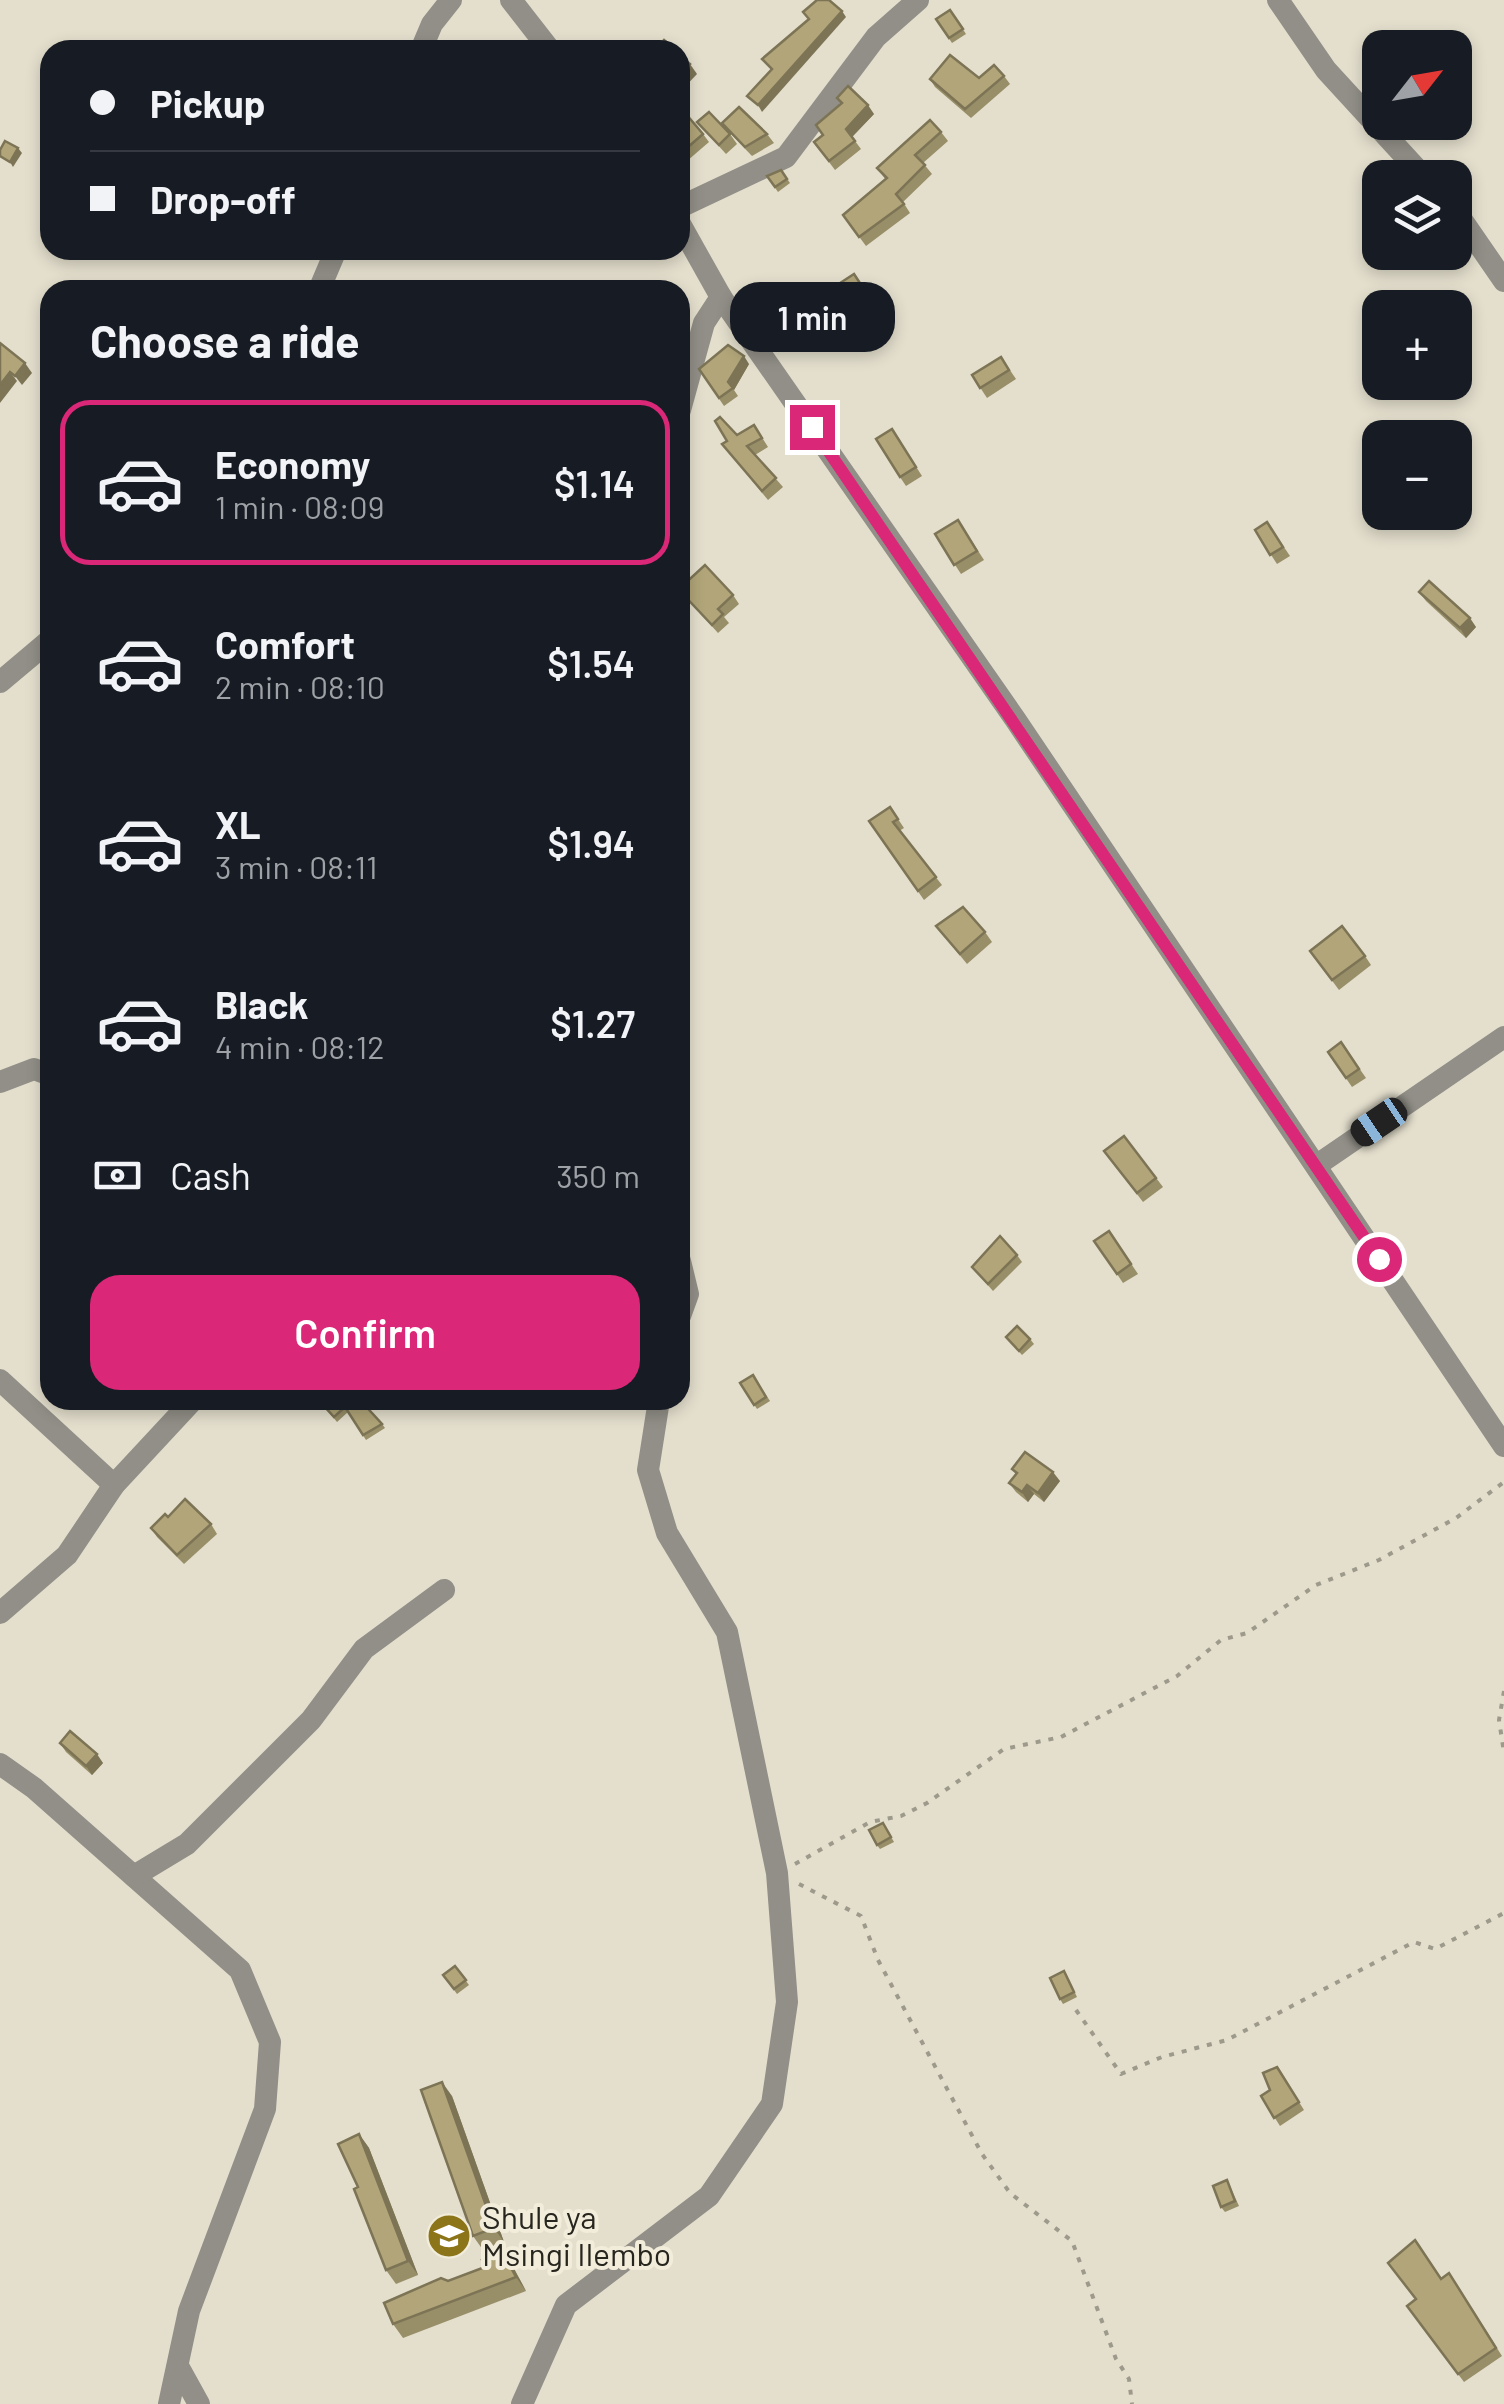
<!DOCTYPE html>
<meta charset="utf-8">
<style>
:root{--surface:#171b24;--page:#242831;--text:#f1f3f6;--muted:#9ea1a6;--line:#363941;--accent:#db2777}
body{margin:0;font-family:Barlow,sans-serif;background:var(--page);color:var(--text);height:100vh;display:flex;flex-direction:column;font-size:38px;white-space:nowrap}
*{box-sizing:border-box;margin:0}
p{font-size:32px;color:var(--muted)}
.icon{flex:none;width:55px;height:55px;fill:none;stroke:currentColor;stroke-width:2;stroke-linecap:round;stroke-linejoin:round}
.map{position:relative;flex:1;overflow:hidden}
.side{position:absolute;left:40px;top:280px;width:650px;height:1130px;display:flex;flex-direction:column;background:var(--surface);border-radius:30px;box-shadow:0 5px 15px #0003}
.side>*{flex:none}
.hud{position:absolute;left:40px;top:40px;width:650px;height:220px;border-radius:30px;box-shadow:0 5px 15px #0003;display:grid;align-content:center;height:220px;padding:0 50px;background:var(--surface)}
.needle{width:65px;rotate:59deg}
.fabs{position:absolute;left:1362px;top:30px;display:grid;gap:20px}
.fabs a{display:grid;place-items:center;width:110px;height:110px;border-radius:20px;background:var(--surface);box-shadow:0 5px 15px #0003;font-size:50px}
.end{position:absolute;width:45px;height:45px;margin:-22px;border:12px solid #db2777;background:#fff;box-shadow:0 0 0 5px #fff}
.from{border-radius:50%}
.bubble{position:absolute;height:70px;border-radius:30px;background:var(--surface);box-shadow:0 5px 15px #0003;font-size:32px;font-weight:600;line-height:70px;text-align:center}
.car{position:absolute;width:30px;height:60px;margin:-30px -15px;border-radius:12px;box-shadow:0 0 8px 2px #0007;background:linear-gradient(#222 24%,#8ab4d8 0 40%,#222 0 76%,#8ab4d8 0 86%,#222 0)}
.hud b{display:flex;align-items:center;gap:35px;height:95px;font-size:38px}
.hud b+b{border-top:2px solid var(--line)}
.hud i{width:25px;height:25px;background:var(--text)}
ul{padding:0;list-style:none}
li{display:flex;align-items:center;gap:30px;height:165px;margin:0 20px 15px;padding:0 30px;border:5px solid transparent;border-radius:30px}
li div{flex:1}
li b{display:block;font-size:38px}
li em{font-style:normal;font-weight:600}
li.selected{border-color:var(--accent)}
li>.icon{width:90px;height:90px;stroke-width:1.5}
h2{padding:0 50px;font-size:45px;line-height:120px}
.pay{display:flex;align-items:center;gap:25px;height:110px;padding:0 50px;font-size:38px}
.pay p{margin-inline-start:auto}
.primary-button{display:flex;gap:20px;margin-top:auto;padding:20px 50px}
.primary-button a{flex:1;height:115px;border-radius:30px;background:var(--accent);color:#fff;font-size:40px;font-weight:600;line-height:115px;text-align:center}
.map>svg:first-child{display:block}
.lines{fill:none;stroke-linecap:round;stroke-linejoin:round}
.path{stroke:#9d9a8c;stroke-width:4;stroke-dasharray:5 8;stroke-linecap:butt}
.minor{stroke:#918f87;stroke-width:22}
.wall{fill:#988e68}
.shaded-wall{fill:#7c7455}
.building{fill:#b1a579;stroke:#7c7455;stroke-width:2.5}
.route{stroke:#db2777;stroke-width:12}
.labels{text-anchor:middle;stroke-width:8;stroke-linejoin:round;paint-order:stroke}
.poi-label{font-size:32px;fill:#26251e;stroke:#f2ecda;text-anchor:start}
</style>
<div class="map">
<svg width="1504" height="2404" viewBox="0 0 1504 2404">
<rect width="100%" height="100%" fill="#e4dfcd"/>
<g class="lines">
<!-- path -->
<g class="path">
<path d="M1504 1691 1499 1720 1504 1753"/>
<path d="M795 1864 870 1822 901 1816 927 1803 1004 1749 1061 1737 1177 1676 1221 1640 1247 1633 1316 1585 1379 1560 1456 1518 1504 1482"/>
<path d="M799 1884 861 1916 878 1960 982 2154 1010 2193 1072 2241 1116 2359 1129 2379 1132 2404"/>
<path d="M1076 2010 1121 2074 1162 2057 1227 2040 1414 1942 1435 1949 1504 1913"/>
</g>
<!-- minor -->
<g class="minor">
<path d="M511 0 550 50"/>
<path d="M1278 0 1326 70 1425 178"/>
<path d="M421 50 432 24 451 0"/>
<path d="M680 207 786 157 876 37 918 0"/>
<path d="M1455 210 1504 281"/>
<path d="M680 224 721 297 1015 719 1504 1446"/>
<path d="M319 290 336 250"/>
<path d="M680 410 704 323 721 297"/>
<path d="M0 682 50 640"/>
<path d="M0 1082 34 1069 50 1075"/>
<path d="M1317 1165 1504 1037"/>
<path d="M680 1261 688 1294 680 1316"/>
<path d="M0 1380 114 1485"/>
<path d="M0 1613 67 1555 114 1485 193 1400"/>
<path d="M0 1764 34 1788 240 1970 270 2042 265 2109 189 2311 169 2404"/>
<path d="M134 1876 187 1844 311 1720 364 1649 444 1590"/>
<path d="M178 2366 199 2404"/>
<path d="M522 2404 566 2305 709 2196 772 2104 787 2002 777 1873 727 1632 667 1533 648 1470 659 1400"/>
</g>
</g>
<!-- wall -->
<g class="wall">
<path d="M950 10 966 34 952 43 936 19Z"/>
<path d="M1004 76 1010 84 971 118 935 87 930 79Z"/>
<path d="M837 98 874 114 852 137 861 149 835 170 814 142 823 135 841 104Z"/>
<path d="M680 118 703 134 709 142 680 167Z"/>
<path d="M697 122 730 134 737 144 726 154Z"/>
<path d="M1412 122H1433L1422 133Z"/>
<path d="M722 123 767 134 774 143 752 156 729 132Z"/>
<path d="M941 132 948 141 923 163 932 174 903 202 910 213 866 246 843 215 886 180 877 168Z"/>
<path d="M781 170 790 183 778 192 767 176Z"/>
<path d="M854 274 878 310 861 321 837 285Z"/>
<path d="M800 285 829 328 800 347 771 305Z"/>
<path d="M1001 357 1016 379 987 398 972 375Z"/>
<path d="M749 364 734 390 738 396 724 406 699 369Z"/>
<path d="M754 425 768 447 755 455 783 487 768 500 722 444Z"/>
<path d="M892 429 922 476 906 486 900 477Z"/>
<path d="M958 520 984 560 961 574 935 534Z"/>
<path d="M1267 522 1290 556 1277 564 1255 530Z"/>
<path d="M680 591 733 595 739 604 724 617 729 623 718 633Z"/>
<path d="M1419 592 1476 627 1466 638 1426 601Z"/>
<path d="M890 807 904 828 899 831 942 885 924 900 869 821Z"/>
<path d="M936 926 985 932 992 942 967 964Z"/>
<path d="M1310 951 1365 956 1371 965 1339 990Z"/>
<path d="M1341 1042 1366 1078 1352 1087 1328 1052Z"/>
<path d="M1124 1136 1163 1187 1143 1202 1104 1151Z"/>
<path d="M1109 1231 1138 1274 1123 1283 1117 1274Z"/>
<path d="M1017 1255 1022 1262 993 1291 972 1267Z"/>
<path d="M1006 1337 1030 1339 1034 1344 1022 1355Z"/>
<path d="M753 1375 770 1401 757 1409 740 1383Z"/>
<path d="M330 1400 382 1424 385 1428 366 1440 348 1412 337 1422 324 1406Z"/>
<path d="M1012 1469 1060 1481 1044 1502 1034 1494 1028 1502 1016 1492 1009 1483 1016 1474Z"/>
<path d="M168 1517 211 1524 217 1534 184 1564 157 1537 151 1528Z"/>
<path d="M60 1743 103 1763 92 1775 66 1752Z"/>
<path d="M883 1823 894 1842 880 1849 877 1845Z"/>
<path d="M455 1966 469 1985 457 1994 443 1975Z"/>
<path d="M1067 1976 1077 1997 1063 2004 1060 1999Z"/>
<path d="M1277 2067 1304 2110 1280 2126 1261 2096 1270 2090Z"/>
<path d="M452 2096 504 2242 483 2250 473 2236Z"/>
<path d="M359 2134 369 2148 418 2275 396 2284 386 2270 358 2187Z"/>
<path d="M1227 2180 1239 2206 1225 2212 1221 2207Z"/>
<path d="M512 2265 526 2291 403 2338 393 2324 448 2281Z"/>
<path d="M1449 2273 1502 2356 1464 2382 1407 2306Z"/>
</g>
<!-- shaded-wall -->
<g class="shaded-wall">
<path d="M842 11 846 17 762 112 758 105Z"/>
<path d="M690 64 697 74 680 92V75Z"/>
<path d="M868 105 874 114 852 137 846 129Z"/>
<path d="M18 148 22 153 13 167 10 162Z"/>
<path d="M744 356 749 364 734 390 728 382Z"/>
<path d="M25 363 32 373 22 385 15 376Z"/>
<path d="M10 372 17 381 0 403V385Z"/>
<path d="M1470 618 1476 627 1466 638 1460 628Z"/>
<path d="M1053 1472 1060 1481 1044 1502 1038 1493Z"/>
<path d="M1027 1485 1034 1494 1028 1502 1022 1492Z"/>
<path d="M97 1754 103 1763 92 1775 86 1766Z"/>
<path d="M442 2082 452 2096 504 2242 494 2228Z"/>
<path d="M359 2134 369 2148 418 2275 408 2261Z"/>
<path d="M502 2251 512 2265 526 2291 516 2277Z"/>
</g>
<!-- building -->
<g class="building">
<path d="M817 0H829L842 11 758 105 747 96 772 69 762 59 809 19 803 12Z"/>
<path d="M950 10 963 29 949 38 936 19Z"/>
<path d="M664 40 675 50H655Z"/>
<path d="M680 55 690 64 680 75Z"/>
<path d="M950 55 979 78 994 65 1004 76 965 109 930 79Z"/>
<path d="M848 86 868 105 846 129 855 141 829 161 814 142 823 135 816 125 842 103 837 98Z"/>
<path d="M739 107 767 134 745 147 722 123Z"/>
<path d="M709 112 730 134 719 145 697 122Z"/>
<path d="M686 114 703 134 680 154V118Z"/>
<path d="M930 120 941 132 915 155 925 165 896 194 904 204 859 237 843 215 887 178 877 168Z"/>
<path d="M5 141 18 148 10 162 0 156V150Z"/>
<path d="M781 170 787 179 775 187 767 176Z"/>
<path d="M854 274 871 300 854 311 837 285Z"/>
<path d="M800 285 822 319 793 338 771 305Z"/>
<path d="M0 343 25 363 15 376 10 372 0 385Z"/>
<path d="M728 345 744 356 728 382 733 388 719 398 699 369Z"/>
<path d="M1001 357 1009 370 980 388 972 375Z"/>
<path d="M720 417 737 435 754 425 762 438 747 446 776 478 762 491 722 444 727 441 715 421Z"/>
<path d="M892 429 916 467 900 477 876 439Z"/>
<path d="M958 520 977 551 954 565 935 534Z"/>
<path d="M1267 522 1283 547 1270 555 1255 530Z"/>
<path d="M705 565 733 595 718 609 723 614 712 625 680 591V588Z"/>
<path d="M1429 581 1470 618 1460 628 1419 592Z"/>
<path d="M890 807 898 819 893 822 936 877 918 891 869 821Z"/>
<path d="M963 907 985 932 960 954 936 926Z"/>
<path d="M1342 926 1365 956 1332 980 1310 951Z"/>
<path d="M1341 1042 1359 1069 1346 1078 1328 1052Z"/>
<path d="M1124 1136 1156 1178 1137 1193 1104 1151Z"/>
<path d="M1109 1231 1131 1264 1117 1274 1094 1241Z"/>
<path d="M1000 1236 1017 1255 988 1284 972 1267Z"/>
<path d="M1017 1326 1030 1339 1019 1351 1006 1337Z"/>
<path d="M753 1375 766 1397 754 1405 740 1383Z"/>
<path d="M330 1400H360L382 1424 363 1435 345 1407 334 1417 324 1406Z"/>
<path d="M1025 1452 1053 1472 1038 1493 1027 1485 1022 1492 1009 1483 1017 1473 1012 1469Z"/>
<path d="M185 1499 211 1524 177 1555 151 1528 165 1514 168 1517Z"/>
<path d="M70 1731 97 1754 86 1766 60 1743Z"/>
<path d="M883 1823 891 1837 877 1845 869 1830Z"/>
<path d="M455 1966 466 1980 454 1989 443 1975Z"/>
<path d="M1064 1971 1074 1992 1060 1999 1050 1978Z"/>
<path d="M1277 2067 1299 2102 1274 2118 1261 2096 1270 2090 1263 2073Z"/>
<path d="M442 2082 494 2228 473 2236 421 2090Z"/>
<path d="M359 2134 408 2261 386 2270 354 2189 358 2187 338 2144Z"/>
<path d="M1227 2180 1235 2201 1221 2207 1213 2186Z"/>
<path d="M1415 2240 1441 2279 1449 2273 1496 2348 1458 2374 1407 2306 1416 2299 1388 2263Z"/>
<path d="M502 2251 516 2277 393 2324 384 2303 441 2278 448 2281 485 2267 482 2260Z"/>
</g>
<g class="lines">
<!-- route -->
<path class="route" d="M812 427 1379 1259"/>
</g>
<!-- icons -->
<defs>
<symbol id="school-disc" viewBox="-11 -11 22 22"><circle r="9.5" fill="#8c7519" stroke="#f2ecda"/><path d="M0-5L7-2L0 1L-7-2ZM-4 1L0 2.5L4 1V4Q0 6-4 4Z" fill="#fff"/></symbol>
</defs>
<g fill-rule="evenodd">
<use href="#school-disc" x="424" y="2211" width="50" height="50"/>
</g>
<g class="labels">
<!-- poi labels -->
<g class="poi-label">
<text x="482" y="2229">Shule ya<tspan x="482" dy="37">Msingi Ilembo</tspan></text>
</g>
</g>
</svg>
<div class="fabs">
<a><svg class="needle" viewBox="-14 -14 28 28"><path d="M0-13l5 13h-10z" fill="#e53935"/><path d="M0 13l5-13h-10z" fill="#9ea1a6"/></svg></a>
<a><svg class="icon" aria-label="layers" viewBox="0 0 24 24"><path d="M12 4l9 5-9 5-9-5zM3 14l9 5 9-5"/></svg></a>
<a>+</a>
<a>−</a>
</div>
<i class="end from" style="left:1379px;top:1259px"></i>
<i class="end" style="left:812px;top:427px"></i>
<div class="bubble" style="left:730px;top:282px;width:165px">1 min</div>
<i class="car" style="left:1379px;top:1122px;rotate:236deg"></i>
<div class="hud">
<b><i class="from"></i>Pickup</b>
<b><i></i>Drop-off</b>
</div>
<section class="side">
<h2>Choose a ride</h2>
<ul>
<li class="selected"><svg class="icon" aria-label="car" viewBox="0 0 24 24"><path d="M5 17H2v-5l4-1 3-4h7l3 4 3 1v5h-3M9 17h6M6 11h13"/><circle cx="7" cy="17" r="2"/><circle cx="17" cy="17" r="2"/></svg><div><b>Economy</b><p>1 min · 08:09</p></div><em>$1.14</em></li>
<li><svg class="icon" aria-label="car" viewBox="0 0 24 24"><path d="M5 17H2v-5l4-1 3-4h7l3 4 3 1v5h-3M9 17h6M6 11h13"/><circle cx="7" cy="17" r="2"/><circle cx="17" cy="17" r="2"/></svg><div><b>Comfort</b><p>2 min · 08:10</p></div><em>$1.54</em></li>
<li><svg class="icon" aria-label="car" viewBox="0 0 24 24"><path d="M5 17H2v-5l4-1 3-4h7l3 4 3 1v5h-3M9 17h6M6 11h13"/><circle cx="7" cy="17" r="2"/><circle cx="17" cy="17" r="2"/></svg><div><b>XL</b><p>3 min · 08:11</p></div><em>$1.94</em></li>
<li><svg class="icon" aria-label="car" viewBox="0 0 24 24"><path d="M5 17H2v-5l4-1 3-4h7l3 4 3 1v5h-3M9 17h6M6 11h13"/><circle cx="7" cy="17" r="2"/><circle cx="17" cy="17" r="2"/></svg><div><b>Black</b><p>4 min · 08:12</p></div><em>$1.27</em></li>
</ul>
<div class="pay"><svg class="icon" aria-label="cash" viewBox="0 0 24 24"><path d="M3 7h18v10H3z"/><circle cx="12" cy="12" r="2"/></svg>Cash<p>350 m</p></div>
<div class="primary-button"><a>Confirm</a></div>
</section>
</div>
